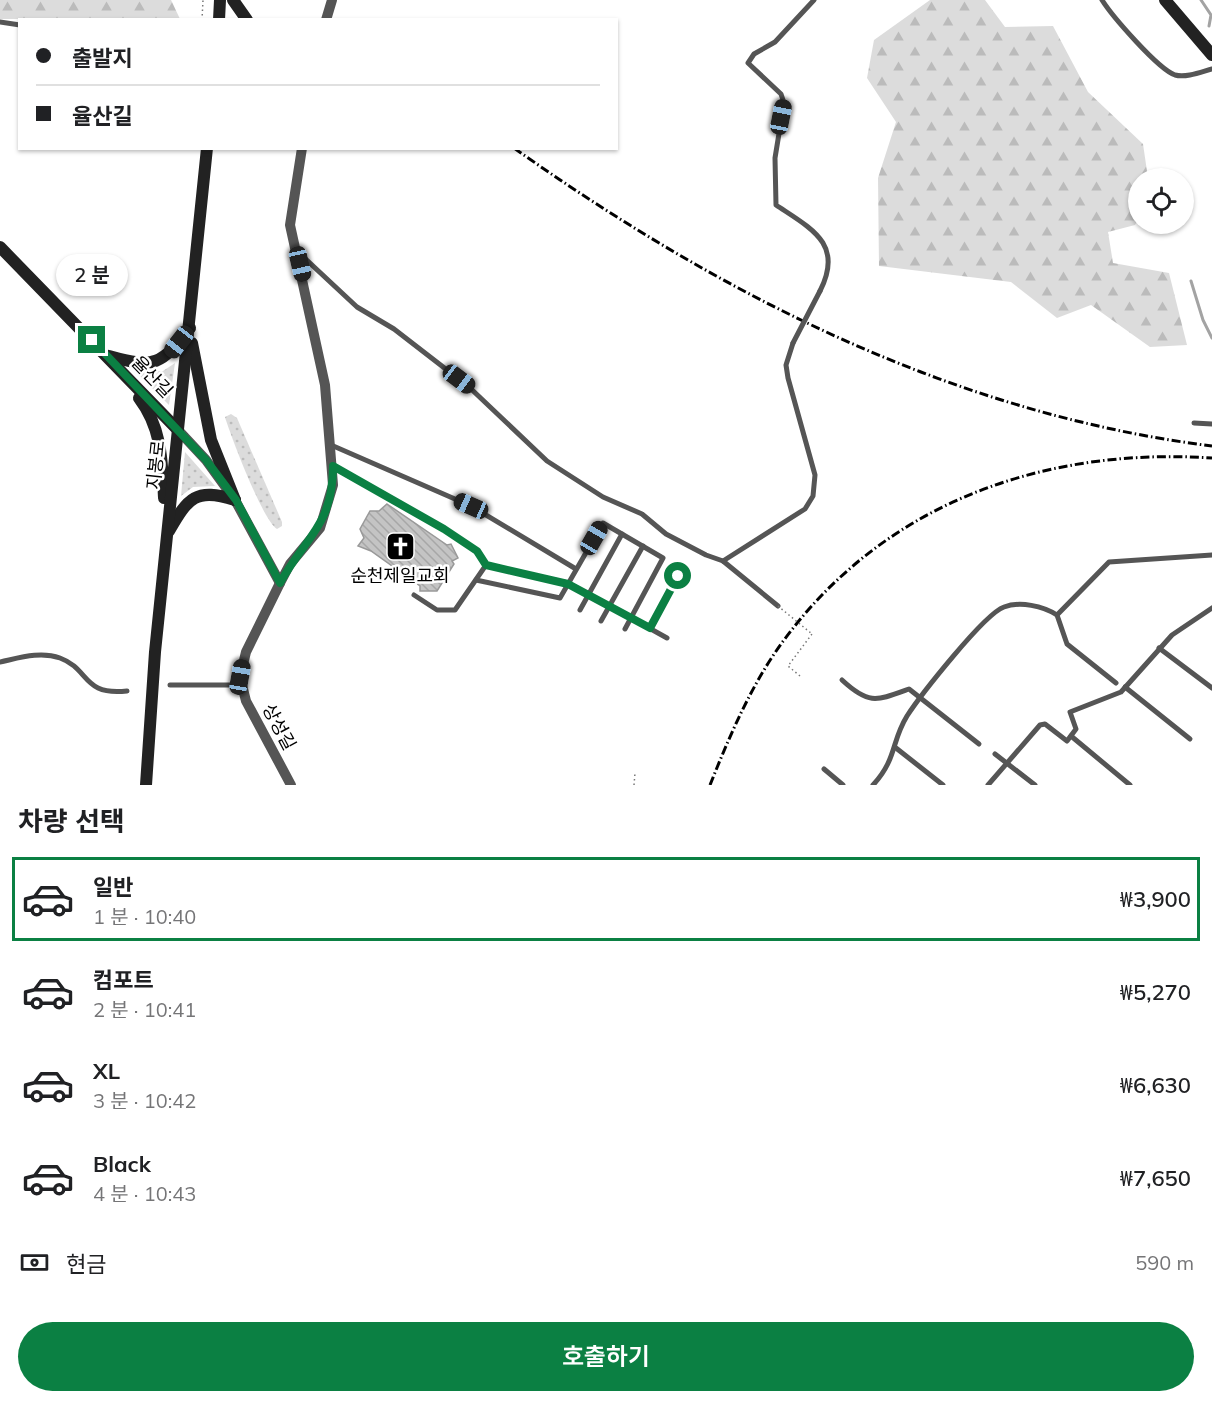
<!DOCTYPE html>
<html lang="ko">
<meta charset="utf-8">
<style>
:root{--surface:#fff;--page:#f6f6f6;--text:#202124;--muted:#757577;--line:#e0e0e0;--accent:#0b8043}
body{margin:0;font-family:Mulish,"Noto Sans KR",sans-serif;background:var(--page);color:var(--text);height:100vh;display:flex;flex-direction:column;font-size:22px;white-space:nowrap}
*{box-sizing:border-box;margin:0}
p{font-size:20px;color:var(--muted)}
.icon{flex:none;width:33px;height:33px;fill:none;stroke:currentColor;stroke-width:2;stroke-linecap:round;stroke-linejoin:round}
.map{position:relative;height:785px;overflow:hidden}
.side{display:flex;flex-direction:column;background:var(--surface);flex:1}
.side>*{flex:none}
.hud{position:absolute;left:18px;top:18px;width:600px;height:132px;border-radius:0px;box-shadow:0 2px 4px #0004;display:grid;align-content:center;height:132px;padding:0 18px;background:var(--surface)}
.fabs{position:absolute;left:1128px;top:168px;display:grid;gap:12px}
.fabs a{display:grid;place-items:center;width:66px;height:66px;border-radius:50%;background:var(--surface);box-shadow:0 2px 4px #0004;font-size:30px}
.end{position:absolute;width:27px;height:27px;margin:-14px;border:8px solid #0b8043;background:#fff;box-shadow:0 0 0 3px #fff}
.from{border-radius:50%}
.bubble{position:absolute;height:42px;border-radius:21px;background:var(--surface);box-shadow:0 2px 4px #0004;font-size:20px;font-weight:600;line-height:42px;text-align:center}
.car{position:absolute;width:18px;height:36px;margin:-18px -9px;border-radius:8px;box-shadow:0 0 4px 2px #0007;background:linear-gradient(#222 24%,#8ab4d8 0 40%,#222 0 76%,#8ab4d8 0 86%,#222 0)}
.hud b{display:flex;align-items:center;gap:21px;height:57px;font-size:22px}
.hud b+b{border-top:2px solid var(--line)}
.hud i{width:15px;height:15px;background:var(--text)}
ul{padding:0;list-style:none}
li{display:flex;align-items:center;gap:18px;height:84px;margin:0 12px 9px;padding:0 6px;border:3px solid transparent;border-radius:0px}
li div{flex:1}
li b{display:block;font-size:22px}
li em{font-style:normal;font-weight:600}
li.current{border-color:var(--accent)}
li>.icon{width:54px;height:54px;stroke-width:1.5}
h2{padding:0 18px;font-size:27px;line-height:72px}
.pay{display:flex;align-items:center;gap:15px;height:66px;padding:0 18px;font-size:22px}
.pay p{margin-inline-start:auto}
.action{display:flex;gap:12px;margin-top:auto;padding:12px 18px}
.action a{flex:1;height:69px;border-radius:36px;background:var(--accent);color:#fff;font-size:24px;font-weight:600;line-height:69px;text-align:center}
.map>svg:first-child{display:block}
.grass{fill:url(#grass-dots)}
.forest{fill:url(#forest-firs)}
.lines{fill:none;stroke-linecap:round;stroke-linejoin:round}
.stream{stroke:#a3a3a3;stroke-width:3}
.building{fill:url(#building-back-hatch);stroke:#999;stroke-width:1.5}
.path{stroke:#777;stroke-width:1.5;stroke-dasharray:1.5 3;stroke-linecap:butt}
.lane{stroke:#555;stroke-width:5}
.street{stroke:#555;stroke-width:10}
.secondary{stroke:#222;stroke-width:12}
.rail{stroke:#000;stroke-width:3;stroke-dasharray:9 3 1.5 3;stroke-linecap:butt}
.path-bridge{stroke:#777;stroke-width:1.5;stroke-dasharray:1.5 3;stroke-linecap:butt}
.lane-bridge{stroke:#555;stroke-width:5}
.route{stroke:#0b8043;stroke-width:8}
.labels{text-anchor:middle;stroke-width:5;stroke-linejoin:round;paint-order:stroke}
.street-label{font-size:18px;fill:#000;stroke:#fff}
.poi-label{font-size:18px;fill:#000;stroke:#fff}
</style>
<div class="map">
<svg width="1212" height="785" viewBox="0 0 1212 785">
<defs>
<pattern id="grass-dots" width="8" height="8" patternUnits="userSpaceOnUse" patternTransform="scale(1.5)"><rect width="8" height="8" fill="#dcdcdc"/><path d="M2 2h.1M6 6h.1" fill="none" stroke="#bbb" stroke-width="1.8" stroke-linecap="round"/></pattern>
<pattern id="forest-firs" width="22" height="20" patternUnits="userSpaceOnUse" patternTransform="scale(1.5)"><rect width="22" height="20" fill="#dcdcdc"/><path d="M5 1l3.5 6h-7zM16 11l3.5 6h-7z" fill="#bbb"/></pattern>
<pattern id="building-back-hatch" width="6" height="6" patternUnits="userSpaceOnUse" patternTransform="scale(1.5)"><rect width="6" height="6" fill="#c4c4c4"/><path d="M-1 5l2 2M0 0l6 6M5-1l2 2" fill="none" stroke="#a7a7a7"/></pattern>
</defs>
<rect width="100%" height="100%" fill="#fff"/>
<!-- grass -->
<g class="grass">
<path d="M175 363 169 405 135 371H163Z"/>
<path d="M231 414 237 418 282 522V526L277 529C263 521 231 437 225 417Z"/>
<path d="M185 452 215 486 193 487 181 496Z"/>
</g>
<!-- forest -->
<g class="forest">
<path d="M0 0H171L180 19H0Z"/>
<path d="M930 0H985L1005 27 1053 26 1088 92 1143 144 1148 178H1138V219L1135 225 1108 232 1113 263 1169 273 1187 345 1150 347 1091 305 1057 318 1011 282 879 266 878 178 896 122 867 78 874 40Z"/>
</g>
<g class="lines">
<!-- stream -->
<g class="stream">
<path d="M1201 0 1211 15 1209 26"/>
<path d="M1191 281 1203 320 1212 338"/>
</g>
</g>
<!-- building -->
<path class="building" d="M387 504 447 545 451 544 458 558 452 561 454 564 437 591H420V586L371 551 358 546 364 538 360 529 370 511H379Z"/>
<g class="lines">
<!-- path -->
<g class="path">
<path d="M202 20 203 0"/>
<path d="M800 676 788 666 812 634"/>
<path d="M634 785 635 773"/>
</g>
<!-- lane -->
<g class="lane">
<path d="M814 0 775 42 754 54 748 63 781 94 784 103 775 158 776 205C812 229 844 244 820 291"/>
<path d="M1102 0C1112 16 1158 69 1175 75 1186 78 1201 72 1212 69"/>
<path d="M0 22 20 25"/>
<path d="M298 252 357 307 394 329 469 387 547 461 603 497 642 514 666 534 706 555 723 561 778 606"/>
<path d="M1194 423 1212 424"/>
<path d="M331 445 471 506 576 569"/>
<path d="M333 467 444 529 477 551 486 565 455 610H437L414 595"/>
<path d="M723 561 805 509 813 496 815 475 788 378 786 365 793 343"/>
<path d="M486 565 568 583 667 638"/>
<path d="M476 580 560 598 603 523 663 558 625 629"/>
<path d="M580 610 622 534"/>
<path d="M1057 615 1109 562 1212 555"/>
<path d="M601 621 643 546"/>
<path d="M650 629 677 576"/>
<path d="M1159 648 1212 688"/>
<path d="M0 662C19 658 40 651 60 658 90 669 82 696 127 691"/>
<path d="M842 680C869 705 876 701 909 689L979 744"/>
<path d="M170 685H241"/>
<path d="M1125 687 1190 739"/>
<path d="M1071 736 1130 785"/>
<path d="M896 748 943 785"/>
<path d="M995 754 1035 785"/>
<path d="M824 769 843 785"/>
<path d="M873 785C897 759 891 742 907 716 920 696 984 614 1004 607 1020 601 1043 606 1057 615L1067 644 1116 683"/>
<path d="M988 785 1040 725 1045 724 1067 741 1076 729 1070 712 1121 692 1172 635 1212 608"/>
</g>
<!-- street -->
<g class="street">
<path d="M326 20 332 0"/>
<path d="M178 430 206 460 235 500 280 583"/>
<path d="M291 785 246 701 240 677 246 652 280 583 290 564 320 528 333 485 325 385 290 225 302 148"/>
</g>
<!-- secondary -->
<g class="secondary">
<path d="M233 0 247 20"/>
<path d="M1165 0 1212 55"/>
<path d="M219 20 220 0"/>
<path d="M0 247 178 430"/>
<path d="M192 343 211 440 235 500"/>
<path d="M109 356C155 369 161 365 190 328"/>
<path d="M139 398C162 428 162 461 164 498"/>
<path d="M169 531C188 498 196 487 235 500"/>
<path d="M146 785 155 652 207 148"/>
</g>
<!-- rail -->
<g class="rail">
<path d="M514 148C723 296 955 414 1212 446"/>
<path d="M710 785C730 735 752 683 784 640 886 502 1045 447 1212 458"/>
</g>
<!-- path-bridge -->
<path class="path-bridge" d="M778 606 812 634"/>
<!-- lane-bridge -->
<path class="lane-bridge" d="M793 343 820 291"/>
</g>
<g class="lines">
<!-- route -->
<path class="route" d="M92 340 206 460 236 500 280 583C305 537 333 526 333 466L444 529 477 551 486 565 568 584 650 628 678 576"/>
</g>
<!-- icons -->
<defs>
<symbol id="church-square" viewBox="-11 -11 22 22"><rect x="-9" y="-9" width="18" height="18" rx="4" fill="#000" stroke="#fff"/><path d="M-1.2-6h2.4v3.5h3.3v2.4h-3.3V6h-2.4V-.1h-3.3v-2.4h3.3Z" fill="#fff"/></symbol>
</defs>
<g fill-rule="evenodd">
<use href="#church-square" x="384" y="530" width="33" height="33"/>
</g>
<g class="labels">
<!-- street labels -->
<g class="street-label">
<text transform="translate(152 377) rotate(46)" y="6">율산길</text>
<text transform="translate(156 465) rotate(-84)" y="6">지봉로</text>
<text transform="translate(279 727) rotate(62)" y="6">상성길</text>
</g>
<!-- poi labels -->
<g class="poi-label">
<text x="400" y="582">순천제일교회</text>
</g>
</g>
</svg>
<div class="fabs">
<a><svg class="icon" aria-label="locate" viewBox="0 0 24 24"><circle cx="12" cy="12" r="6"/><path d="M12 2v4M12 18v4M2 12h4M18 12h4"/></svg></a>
</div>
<i class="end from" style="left:678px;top:576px"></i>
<i class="end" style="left:92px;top:340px"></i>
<div class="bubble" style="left:56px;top:254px;width:72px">2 분</div>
<i class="car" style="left:781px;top:117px;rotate:11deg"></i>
<i class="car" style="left:300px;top:264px;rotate:167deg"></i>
<i class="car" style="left:179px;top:342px;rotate:218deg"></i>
<i class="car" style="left:459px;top:379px;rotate:127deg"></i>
<i class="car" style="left:471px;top:506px;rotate:294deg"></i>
<i class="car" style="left:594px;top:538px;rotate:30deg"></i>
<i class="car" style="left:240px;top:677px;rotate:10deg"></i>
<div class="hud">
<b><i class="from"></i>출발지</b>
<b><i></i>율산길</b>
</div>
</div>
<section class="side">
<h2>차량 선택</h2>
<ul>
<li class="current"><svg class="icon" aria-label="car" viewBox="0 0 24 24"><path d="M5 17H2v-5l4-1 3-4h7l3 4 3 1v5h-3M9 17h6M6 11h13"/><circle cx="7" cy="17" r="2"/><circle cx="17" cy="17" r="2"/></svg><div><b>일반</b><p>1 분 · 10:40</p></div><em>₩3,900</em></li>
<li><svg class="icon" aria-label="car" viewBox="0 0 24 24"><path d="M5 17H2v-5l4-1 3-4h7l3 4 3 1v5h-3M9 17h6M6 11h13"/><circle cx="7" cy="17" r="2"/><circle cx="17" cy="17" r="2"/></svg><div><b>컴포트</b><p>2 분 · 10:41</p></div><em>₩5,270</em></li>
<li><svg class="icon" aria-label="car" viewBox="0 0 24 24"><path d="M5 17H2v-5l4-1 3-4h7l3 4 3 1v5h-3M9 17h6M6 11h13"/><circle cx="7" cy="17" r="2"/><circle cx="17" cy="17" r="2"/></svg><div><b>XL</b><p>3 분 · 10:42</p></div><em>₩6,630</em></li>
<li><svg class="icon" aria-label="car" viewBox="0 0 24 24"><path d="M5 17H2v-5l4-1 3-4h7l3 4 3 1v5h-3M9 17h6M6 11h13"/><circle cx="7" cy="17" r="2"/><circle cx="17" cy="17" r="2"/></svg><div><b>Black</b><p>4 분 · 10:43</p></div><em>₩7,650</em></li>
</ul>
<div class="pay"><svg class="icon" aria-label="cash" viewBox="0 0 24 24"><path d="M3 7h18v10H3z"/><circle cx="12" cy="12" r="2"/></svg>현금<p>590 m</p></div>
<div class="action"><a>호출하기</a></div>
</section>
